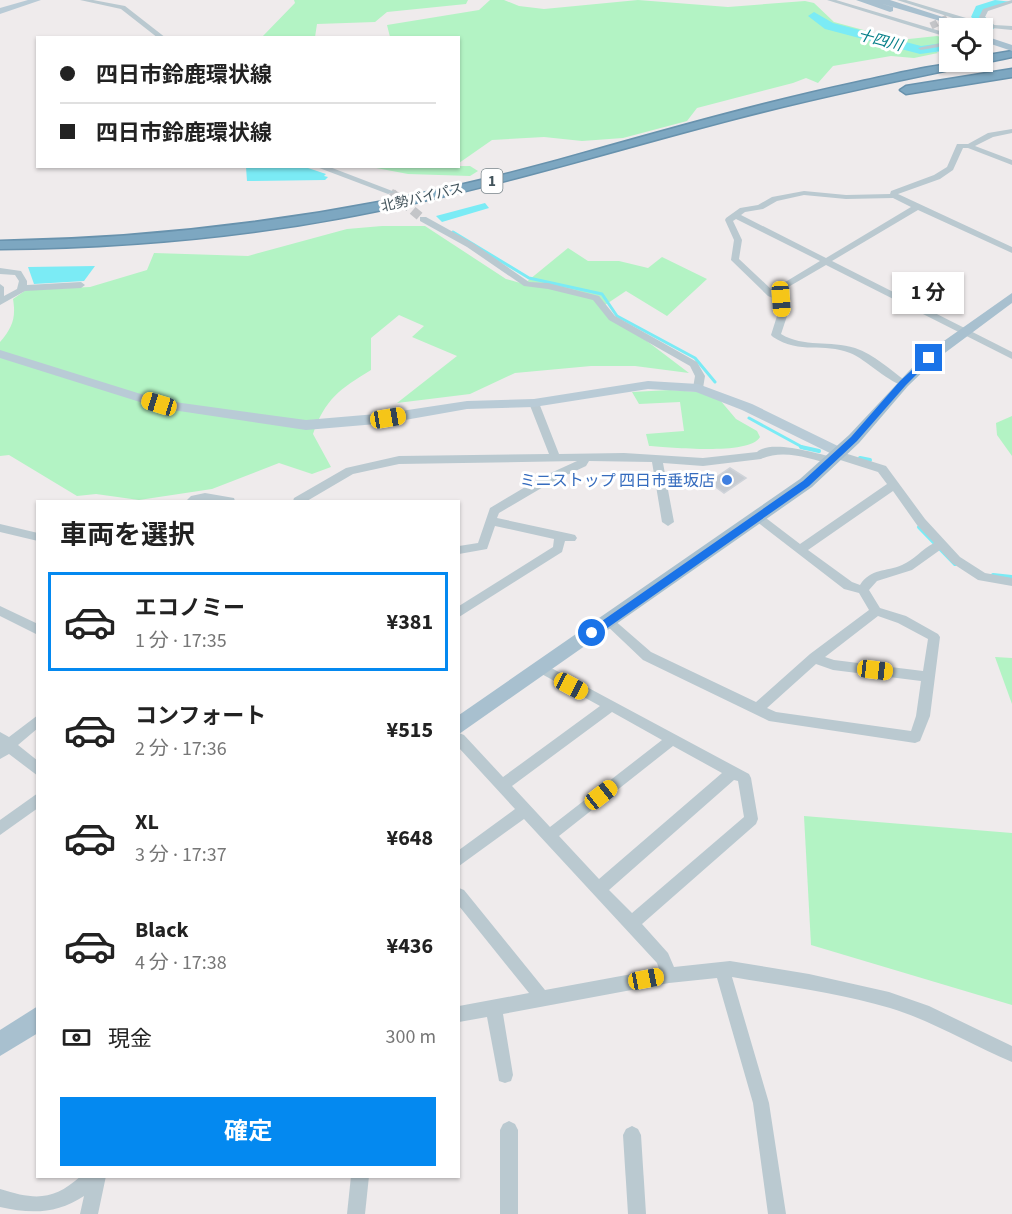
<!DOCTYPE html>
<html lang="ja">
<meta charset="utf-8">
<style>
:root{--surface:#fff;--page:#f6f6f6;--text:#222;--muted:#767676;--line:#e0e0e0;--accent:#0489f0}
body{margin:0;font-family:"Source Sans 3","Noto Sans JP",sans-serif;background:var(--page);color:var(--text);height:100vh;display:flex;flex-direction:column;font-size:22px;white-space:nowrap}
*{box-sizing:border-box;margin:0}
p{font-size:20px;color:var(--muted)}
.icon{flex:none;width:33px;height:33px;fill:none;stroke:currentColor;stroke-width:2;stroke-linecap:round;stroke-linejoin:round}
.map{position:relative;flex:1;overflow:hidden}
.side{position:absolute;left:36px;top:500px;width:424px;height:678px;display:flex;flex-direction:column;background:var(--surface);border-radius:0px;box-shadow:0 2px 4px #0004}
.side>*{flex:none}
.hud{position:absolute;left:36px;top:36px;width:424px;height:132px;border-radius:0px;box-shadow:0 2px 4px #0004;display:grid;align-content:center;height:132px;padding:0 24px;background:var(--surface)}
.tools{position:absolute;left:939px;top:18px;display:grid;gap:12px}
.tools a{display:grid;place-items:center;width:54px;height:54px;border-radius:0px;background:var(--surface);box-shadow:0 2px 4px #0004;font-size:30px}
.end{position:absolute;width:27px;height:27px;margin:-14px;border:8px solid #1a73e8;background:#fff;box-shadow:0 0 0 3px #fff}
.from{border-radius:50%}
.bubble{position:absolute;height:42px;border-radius:0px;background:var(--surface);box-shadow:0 2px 4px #0004;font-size:20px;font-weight:700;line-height:42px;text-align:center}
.car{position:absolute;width:18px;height:36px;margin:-18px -9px;border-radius:8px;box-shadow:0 0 4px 2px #0007;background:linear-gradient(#f5c518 24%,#345 0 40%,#f5c518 0 76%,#345 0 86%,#f5c518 0)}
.hud b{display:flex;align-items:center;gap:21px;height:57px;font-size:22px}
.hud b+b{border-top:2px solid var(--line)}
.hud i{width:15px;height:15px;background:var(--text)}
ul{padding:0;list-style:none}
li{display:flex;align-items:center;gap:18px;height:99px;margin:0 12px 9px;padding:0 12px;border:3px solid transparent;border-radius:0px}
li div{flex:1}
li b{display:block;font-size:22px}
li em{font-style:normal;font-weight:700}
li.active{border-color:var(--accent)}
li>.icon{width:54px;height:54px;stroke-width:1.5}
h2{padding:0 24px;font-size:27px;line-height:72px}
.pay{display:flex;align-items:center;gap:15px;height:66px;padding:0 24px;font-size:22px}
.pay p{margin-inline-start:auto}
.button{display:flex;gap:12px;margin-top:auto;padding:12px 24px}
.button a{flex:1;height:69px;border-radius:0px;background:var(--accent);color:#fff;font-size:24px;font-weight:700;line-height:69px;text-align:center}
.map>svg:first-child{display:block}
.green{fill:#b3f3c4}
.water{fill:#7bebf5}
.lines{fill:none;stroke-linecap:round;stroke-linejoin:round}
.stream-far1{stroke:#7bebf5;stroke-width:3}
.stream{stroke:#7bebf5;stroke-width:4}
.river{fill:#7bebf5;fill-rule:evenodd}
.building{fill:#c7ccd2;stroke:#cfd3d9;stroke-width:1.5}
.street-tunnel-far1{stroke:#c4c5c8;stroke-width:7;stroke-dasharray:7 4;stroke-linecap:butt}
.street-tunnel{stroke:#c4c5c8;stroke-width:9;stroke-dasharray:9 4.5;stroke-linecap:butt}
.highway-casing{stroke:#6892ad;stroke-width:3}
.street{fill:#bac9d0;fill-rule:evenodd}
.secondary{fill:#b9cbd6;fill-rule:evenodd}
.primary{fill:#a8c0cf;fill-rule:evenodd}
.highway{fill:#7da7c1;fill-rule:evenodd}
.route{fill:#1a73e8}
.shop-dot{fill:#3f7fe0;stroke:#fff;stroke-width:2}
.labels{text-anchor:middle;stroke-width:6;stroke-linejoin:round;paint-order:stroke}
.far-street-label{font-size:14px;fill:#42535b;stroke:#fff}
.far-water-label{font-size:15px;font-style:italic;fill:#047e88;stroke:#fff}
.shield{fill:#fff;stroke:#7b878c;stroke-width:1.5}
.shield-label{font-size:15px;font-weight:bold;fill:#42535b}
.shop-label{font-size:16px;fill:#366cbe;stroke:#fff;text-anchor:end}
</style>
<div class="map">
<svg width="1012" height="1214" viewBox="0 0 1012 1214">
<rect width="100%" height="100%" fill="#efebec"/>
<!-- green -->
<g class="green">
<path d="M294 0H468L466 4 387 12 375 22 317 24 315 37H262L295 3Z"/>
<path d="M490 0H504L519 6 544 9 638 0 728 7 805 1 814 3 834 22 871 32 890 41 937 36 949 39 950 46 934 50 938 53 914 58 891 56 833 66 818 83 806 78 793 83 697 108 687 121 623 138 582 141 544 137 492 140 459 163V38L390 37 387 25 479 10Z"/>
<path d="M470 166 478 171 470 176 408 174 371 167Z"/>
<path d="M382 226H425L506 279 524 284 568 248 588 261H619L648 268 662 257 707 279 667 316 626 291 602 307 689 373 635 366H591L515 373 470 394 397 403 457 356 412 337 424 326 399 315 371 338V370C340 389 325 399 313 434L331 467 312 474 279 463 212 489 139 500 96 494 77 496 9 455 0 456V342C13 327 16 317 13 299L26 290 90 287 147 270 154 253 248 256 347 229Z"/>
<path d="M670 390 714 393 736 419 757 431 760 437C749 456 670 447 649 446L646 434 684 431 680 402 639 404 632 392Z"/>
<path d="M1012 416V456L997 435 996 423Z"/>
<path d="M995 657 1012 658V704Z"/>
<path d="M804 816 1012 833V1005L811 945Z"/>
</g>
<!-- water -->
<g class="water">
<path d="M246 167H305L326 174 324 176 328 177 325 180 247 181Z"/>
<path d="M485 203 489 208 442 222 436 216Z"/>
<path d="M95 266 84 281 34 284 28 267Z"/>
</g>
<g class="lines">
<!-- stream-far1 -->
<g class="stream-far1">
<path d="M453 232 529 278 602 294 617 316 695 358 715 382"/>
<path d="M749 418 804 448"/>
</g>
<!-- stream -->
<g class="stream">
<path d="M801 447 819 451"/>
<path d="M860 458 870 460"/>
<path d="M919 527 955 564"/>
<path d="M993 575 1012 577"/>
</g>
<!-- river -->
<g class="river">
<path d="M995 0 1012 2 985 11 984 16 996 27 990 31 971 17 976 6Z"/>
<path d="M814 12 833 23 921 46 950 42V50L920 54 825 29 808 16Z"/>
</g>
</g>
<!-- building -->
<path class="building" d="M730 468 746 478 724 493 709 482Z"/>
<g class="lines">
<!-- street-tunnel-far1 -->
<g class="street-tunnel-far1">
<path d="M931 26 949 17"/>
<path d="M391 192 394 194"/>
</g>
<!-- street-tunnel -->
<path class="street-tunnel" d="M392 193 423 219"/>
<defs>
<g id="highway">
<path d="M1012 51V57C920 76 826 95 734 119 603 153 474 194 341 218 228 239 114 248 0 249V241C188 238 371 211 552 162 652 134 752 105 854 83 896 74 939 62 982 62V56Z"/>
<path d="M1012 69V77L906 94 900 90 906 86Z"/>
</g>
</defs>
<!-- highway casing -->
<use href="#highway" class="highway-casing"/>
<!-- street -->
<g class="street">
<path d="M80 0H93L125 6 166 38H158L121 9Z"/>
<path d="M827 0H836L950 34V38Z"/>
<path d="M897 0H906L986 24 979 17 983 9 1012 0V3L988 11 985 17 994 25 1012 26V30L981 27Z"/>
<path d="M950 41V45L921 50 918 48Z"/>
<path d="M1012 129V133L993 137 975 146 1012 160V165L968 148H963L953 170 940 179 898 194 1012 247V253L918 210 832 261 1012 352V359L826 265 778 293 786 299 787 316 781 334C804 348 830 340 855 348 874 354 890 370 906 381V385C893 387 866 359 850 353 823 342 801 355 773 337L771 335 777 316V300L768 296 731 260 734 240 725 220 726 218 740 208 758 205 772 197 804 191 846 195 890 194 891 191 934 175 947 167 957 144H968L988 133ZM804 195 846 199 893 198 911 207 826 258 741 215 745 212 763 209 777 201ZM736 219 820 261 772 290 739 259 742 240 733 221Z"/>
<path d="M314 166H327L395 192 388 194Z"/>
<path d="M420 217H426L473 243 529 282 548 283 599 296 615 316 697 362 705 376 703 388 698 391 693 388 695 376 690 366 609 320 593 300 548 289 524 286 467 247 420 221Z"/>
<path d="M0 268 21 271 27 281V285L81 282 85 285 81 288 25 291 0 305V284L4 287V296L17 289 19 281 15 275 0 274Z"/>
<path d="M534 400 539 403 559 454 624 453 703 458 757 452C771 439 818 454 836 458L837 461 832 465C809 458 783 449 761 459L703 466 663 463 674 522 668 526 662 522 652 462 589 461 586 466 550 483 499 513 497 518 571 534 575 535 577 538 575 541H565L562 552 459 617V606L553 547 554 539 495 526 487 549 459 554V546L478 543 490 508 542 477 577 461 399 464 353 474 307 501H293L294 498 346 468 399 456 549 454 529 403Z"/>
<path d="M838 451 886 466 925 519 960 557 985 573 1012 578V586L978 580 952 563 940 550 912 570 877 581 869 590 880 608 906 616 938 634 940 637 930 716 920 741 915 743 769 721 643 660 603 622 605 619H613L651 652 756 702 810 654 869 610 859 593 844 589 752 518 758 514 762 515 800 544 887 484 878 472 834 458 833 455ZM893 491 917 525 934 543C922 549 914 560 902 565 886 572 871 568 860 585L852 582 808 550ZM878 616 898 623 928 639 923 671 834 660 825 657ZM816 664 833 670 921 681 916 716 911 731 776 712 767 708Z"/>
<path d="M205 493 234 498 235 501H186L191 496Z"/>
<path d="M0 524 38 533V541L0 532Z"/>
<path d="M0 606 38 624V635L0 616Z"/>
<path d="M542 663 749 774 751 778 758 819 756 824 642 924 668 953 674 967 730 961 809 974 889 992 929 1006 1012 1046V1062C971 1045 933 1021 890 1008 839 993 784 986 732 977L769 1103 786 1214H768L753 1103 717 978 669 983 503 1014 513 1075 511 1081 505 1083 499 1081 487 1017 459 1022V1006L529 993 459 906V888L464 890 545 990 659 969 657 963 524 819 459 866V850L515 809 459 748V733L464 735 503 777 600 706 538 672 536 668 538 664ZM612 712 662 740 550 827 512 786ZM673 746 722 773 599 879 559 836ZM734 780 738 781 744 817 632 913 609 890Z"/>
<path d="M38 715V728L18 745 38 761V776L9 754 0 759V732L9 737Z"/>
<path d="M38 793V808L0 835V820Z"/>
<path d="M509 1121 515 1124 518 1130V1214H500V1130L503 1124Z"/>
<path d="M632 1126 638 1129 641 1135 646 1214H628L623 1135 626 1129Z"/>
<path d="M81 1176H106L98 1214H80L84 1196C57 1214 31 1214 0 1207V1189C35 1200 53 1201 81 1176Z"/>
<path d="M351 1176H369L365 1214H347Z"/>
</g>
<!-- secondary -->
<g class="secondary">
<path d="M28 0H41L0 14V8Z"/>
<path d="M0 350 160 400 306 420 388 413 467 401 534 399 648 381 698 384 752 404 846 450 848 453 841 458 836 456 742 410 696 392 648 389 534 407 467 409 388 423 306 430 159 408 0 358Z"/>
</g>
<!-- primary -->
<g class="primary">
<path d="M856 0H890L977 28H964L879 3 893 7V11L890 12Z"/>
<path d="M982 35 1012 45V51L982 41Z"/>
<path d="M1012 293V303L934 361 908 386 859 443 812 487 459 734V715L800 479 849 435 924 355Z"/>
<path d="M38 1006V1033L0 1056V1030Z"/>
</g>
<!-- highway -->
<use href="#highway" class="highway"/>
</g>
<!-- route -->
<path class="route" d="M926 357 933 358 906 385 857 441 809 486 596 636H589V630L803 481 851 437 900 381Z"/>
<!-- markers -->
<circle class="shop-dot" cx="727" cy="480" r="6"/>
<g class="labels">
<!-- far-street labels -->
<g class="far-street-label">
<text transform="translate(422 197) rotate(-13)" y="5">北勢バイパス</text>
</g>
<!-- far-water labels -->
<g class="far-water-label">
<text transform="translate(880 40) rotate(15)" y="5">十四川</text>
</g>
<!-- shield labels -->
<rect class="shield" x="481.5" y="169" width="21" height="24" rx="4.5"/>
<g class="shield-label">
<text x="492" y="186">1</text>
</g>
<!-- shop labels -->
<g class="shop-label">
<text x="715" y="486">ミニストップ 四日市垂坂店</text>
</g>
</g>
</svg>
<div class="tools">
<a><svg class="icon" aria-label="locate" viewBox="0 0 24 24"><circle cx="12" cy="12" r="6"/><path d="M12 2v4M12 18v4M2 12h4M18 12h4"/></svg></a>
</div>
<i class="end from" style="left:592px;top:633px"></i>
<i class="end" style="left:929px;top:358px"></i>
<div class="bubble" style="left:892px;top:272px;width:72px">1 分</div>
<i class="car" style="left:781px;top:299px;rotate:176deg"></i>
<i class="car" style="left:159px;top:404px;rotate:287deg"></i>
<i class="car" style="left:388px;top:418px;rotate:80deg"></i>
<i class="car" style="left:875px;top:670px;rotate:97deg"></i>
<i class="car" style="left:571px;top:686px;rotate:118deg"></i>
<i class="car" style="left:601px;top:795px;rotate:52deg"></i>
<i class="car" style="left:646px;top:979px;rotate:79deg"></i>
<div class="hud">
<b><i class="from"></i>四日市鈴鹿環状線</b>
<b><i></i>四日市鈴鹿環状線</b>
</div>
<section class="side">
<h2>車両を選択</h2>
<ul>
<li class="active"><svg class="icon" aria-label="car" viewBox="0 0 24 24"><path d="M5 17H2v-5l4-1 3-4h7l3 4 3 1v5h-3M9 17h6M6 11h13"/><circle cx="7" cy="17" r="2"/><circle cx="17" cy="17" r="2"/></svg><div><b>エコノミー</b><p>1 分 · 17:35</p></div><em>¥381</em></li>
<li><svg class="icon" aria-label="car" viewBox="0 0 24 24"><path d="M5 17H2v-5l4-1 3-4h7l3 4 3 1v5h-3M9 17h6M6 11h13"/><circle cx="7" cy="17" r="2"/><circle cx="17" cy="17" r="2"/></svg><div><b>コンフォート</b><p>2 分 · 17:36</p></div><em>¥515</em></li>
<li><svg class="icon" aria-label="car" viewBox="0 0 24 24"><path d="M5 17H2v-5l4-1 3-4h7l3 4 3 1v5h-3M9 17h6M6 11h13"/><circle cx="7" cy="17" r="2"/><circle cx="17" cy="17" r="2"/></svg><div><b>XL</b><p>3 分 · 17:37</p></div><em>¥648</em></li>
<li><svg class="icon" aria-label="car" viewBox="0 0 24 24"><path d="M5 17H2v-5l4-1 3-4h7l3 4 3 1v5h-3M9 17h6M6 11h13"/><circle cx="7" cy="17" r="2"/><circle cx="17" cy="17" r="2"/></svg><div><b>Black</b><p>4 分 · 17:38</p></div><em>¥436</em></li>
</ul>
<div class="pay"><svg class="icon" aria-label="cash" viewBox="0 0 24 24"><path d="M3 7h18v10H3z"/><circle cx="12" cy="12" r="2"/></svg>現金<p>300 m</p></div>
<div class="button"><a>確定</a></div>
</section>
</div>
